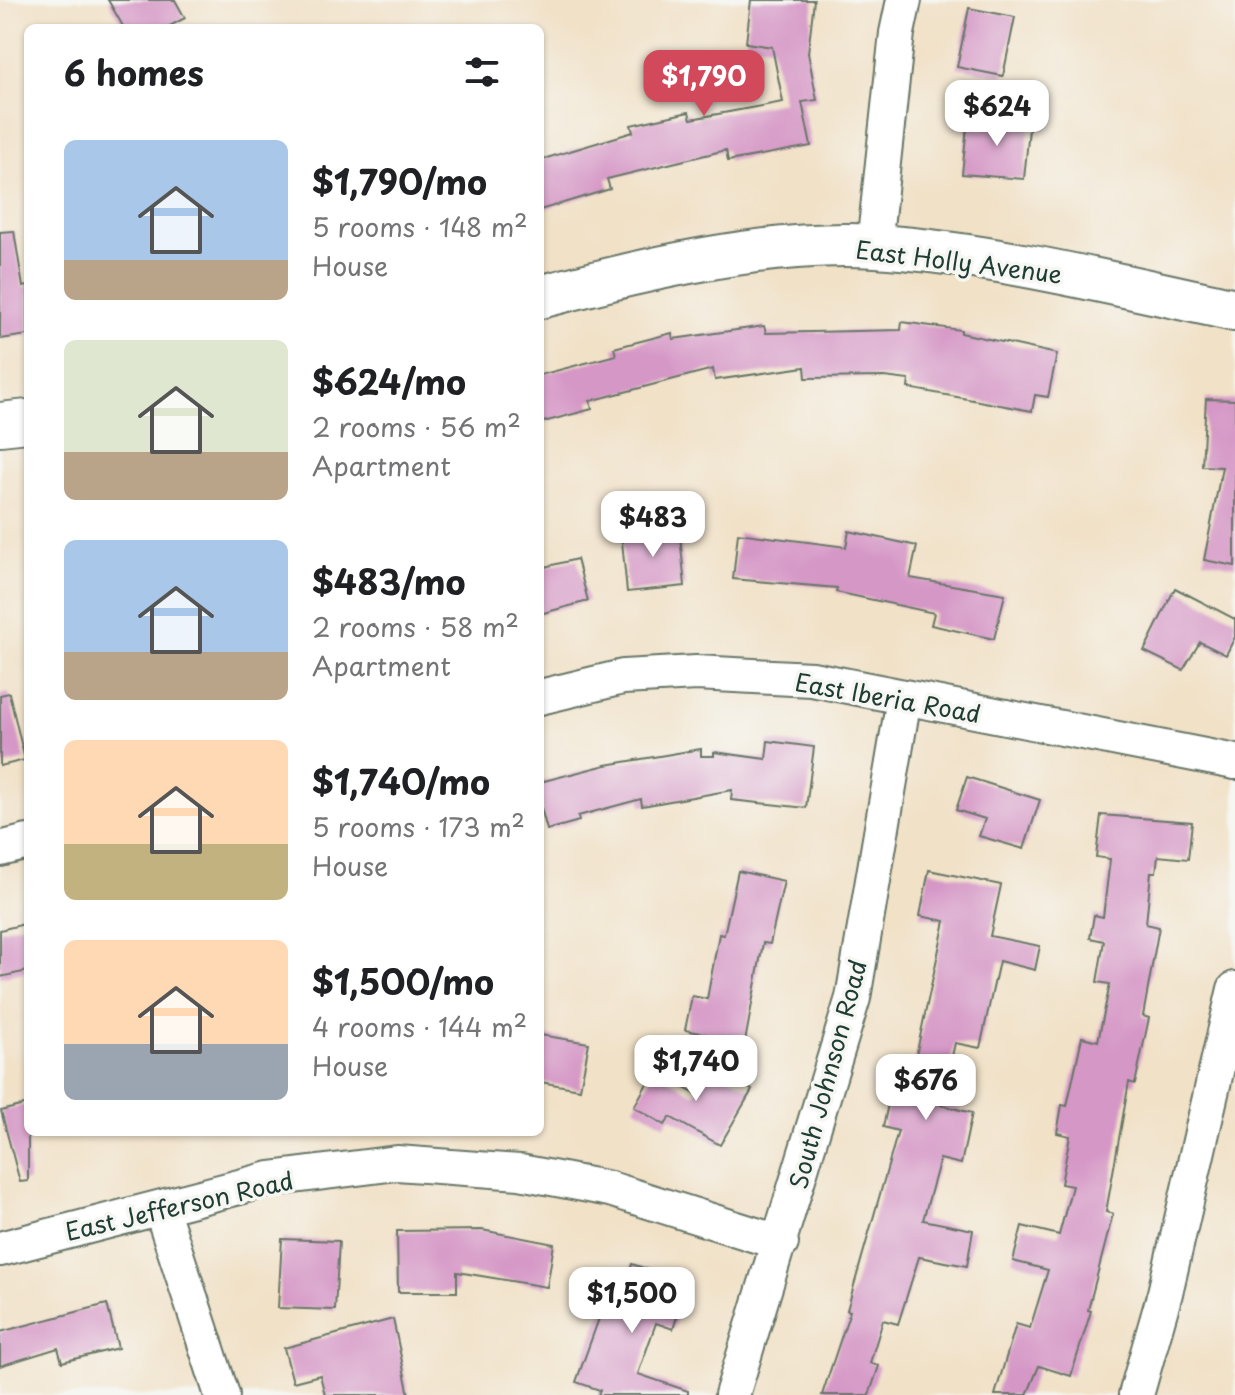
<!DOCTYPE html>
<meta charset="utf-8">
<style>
body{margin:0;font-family:"Playpen Sans",sans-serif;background:#f2f2f2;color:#202124;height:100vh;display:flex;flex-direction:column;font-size:30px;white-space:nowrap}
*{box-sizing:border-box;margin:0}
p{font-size:26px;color:#757577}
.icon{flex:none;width:44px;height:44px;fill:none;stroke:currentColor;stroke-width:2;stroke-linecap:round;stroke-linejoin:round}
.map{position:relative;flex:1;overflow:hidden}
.drawer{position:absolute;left:24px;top:24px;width:520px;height:1112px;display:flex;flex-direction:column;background:#fff;border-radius:12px;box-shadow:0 2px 6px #0004}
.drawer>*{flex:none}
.price{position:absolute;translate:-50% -68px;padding:0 18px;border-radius:16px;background:#fff;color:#222;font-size:26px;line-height:52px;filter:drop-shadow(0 2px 4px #0008)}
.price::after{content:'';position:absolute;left:50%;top:48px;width:24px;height:18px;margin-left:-12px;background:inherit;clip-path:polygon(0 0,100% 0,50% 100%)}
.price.selected{background:#d1495b;color:#fff}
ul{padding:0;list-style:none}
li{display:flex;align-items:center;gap:24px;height:200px;padding:0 40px}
li span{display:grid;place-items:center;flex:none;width:224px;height:160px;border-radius:12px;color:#555}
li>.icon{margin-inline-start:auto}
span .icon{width:96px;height:96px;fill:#fffc;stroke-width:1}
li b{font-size:34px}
h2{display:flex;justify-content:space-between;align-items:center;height:96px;padding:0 40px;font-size:34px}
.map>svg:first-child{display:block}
.building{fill:#d597c6}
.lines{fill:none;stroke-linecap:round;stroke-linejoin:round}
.minor-casing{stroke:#687667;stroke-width:38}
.tertiary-casing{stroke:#687667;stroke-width:46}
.minor{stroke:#fff;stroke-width:34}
.tertiary{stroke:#fff;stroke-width:42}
.labels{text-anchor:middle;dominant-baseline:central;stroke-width:7;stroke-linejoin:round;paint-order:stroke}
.street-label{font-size:24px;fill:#1f3d34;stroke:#f6f6f2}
</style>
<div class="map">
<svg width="1235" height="1395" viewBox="0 0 1235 1395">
<rect width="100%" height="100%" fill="#f6f6f2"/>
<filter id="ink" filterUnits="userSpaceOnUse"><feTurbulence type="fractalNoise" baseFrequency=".0125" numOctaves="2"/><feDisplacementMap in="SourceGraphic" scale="16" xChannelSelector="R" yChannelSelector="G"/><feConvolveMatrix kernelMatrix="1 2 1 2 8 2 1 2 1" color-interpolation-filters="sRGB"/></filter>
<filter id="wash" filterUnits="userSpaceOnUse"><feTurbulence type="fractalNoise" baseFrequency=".006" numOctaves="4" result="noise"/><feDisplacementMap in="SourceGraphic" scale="32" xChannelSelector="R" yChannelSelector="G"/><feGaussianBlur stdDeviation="1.8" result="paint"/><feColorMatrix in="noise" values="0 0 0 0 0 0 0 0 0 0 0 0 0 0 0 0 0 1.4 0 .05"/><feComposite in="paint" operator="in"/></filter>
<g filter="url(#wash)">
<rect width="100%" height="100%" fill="#f1e1c7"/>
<g id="blocks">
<path class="building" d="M 108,0 L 175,0 L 185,18 L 166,28 L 124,28 Z
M 751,0 L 814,0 L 808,53 L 817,100 L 802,102 L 811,146 L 728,161 L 726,150 L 607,179 L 610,189 L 540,210 L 540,160 L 633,132 L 631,125 L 689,112 L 691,119 L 783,102 L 772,47 L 746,43 Z
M 969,8 L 1015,17 L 1003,76 L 957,67 Z
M 985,115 L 1030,119 L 1024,179 L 962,174 L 967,126 L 984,128 Z
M 14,231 L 23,287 L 28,286 L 28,335 L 0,339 L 0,232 Z
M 902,322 L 961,330 L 961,333 L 1057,354 L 1048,397 L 1035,395 L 1032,411 L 908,388 L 909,380 L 884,377 L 806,378 L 805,367 L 715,380 L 713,369 L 590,401 L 592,409 L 540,423 L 540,375 L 616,355 L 614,348 L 672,333 L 673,339 L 764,326 L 766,333 L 901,330 Z
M 1206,399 L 1235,400 L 1235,566 L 1204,560 L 1222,467 L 1202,466 Z
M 679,526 L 685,586 L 627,592 L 621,531 Z
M 849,531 L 917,546 L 910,578 L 1005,594 L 994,639 L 931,625 L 934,613 L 836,592 L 837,588 L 733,579 L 738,533 L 846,547 Z
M 577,559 L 588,601 L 540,614 L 540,568 Z
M 1175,588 L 1235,619 L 1235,637 L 1226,655 L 1200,642 L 1183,670 L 1144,651 Z
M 9,693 L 25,760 L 0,766 L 0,695 Z
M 768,741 L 814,747 L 806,808 L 731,800 L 732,790 L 642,806 L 641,799 L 578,816 L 579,821 L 547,830 L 540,804 L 540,782 L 606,765 L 701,749 L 701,756 L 714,756 L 714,752 L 766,759 Z
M 967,777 L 1040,800 L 1024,849 L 979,836 L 985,819 L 956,810 Z
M 1101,815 L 1192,822 L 1188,859 L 1158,856 L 1156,872 L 1151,872 L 1146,924 L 1159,927 L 1143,1016 L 1149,1018 L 1135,1084 L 1129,1082 L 1106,1212 L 1113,1214 L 1088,1310 L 1091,1311 L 1071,1376 L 1039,1366 L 1027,1395 L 995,1395 L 1016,1324 L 1030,1328 L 1048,1270 L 1013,1261 L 1022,1226 L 1059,1235 L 1072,1186 L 1061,1184 L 1070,1136 L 1057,1133 L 1062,1105 L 1067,1106 L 1082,1037 L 1098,1041 L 1110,984 L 1097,982 L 1104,941 L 1090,938 L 1094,915 L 1103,917 L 1110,859 L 1096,857 Z
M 929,870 L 1001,885 L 990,936 L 1040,946 L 1035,970 L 999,961 L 980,1048 L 955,1043 L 941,1105 L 972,1113 L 961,1164 L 940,1159 L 923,1220 L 973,1230 L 967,1266 L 919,1257 L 898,1324 L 883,1320 L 870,1363 L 879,1366 L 869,1395 L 822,1395 L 850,1311 L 847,1310 L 898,1131 L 883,1127 L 890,1095 L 895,1096 L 903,1062 L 914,1065 L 945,921 L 920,916 Z
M 738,871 L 784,881 L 770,944 L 763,943 L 745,1042 L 685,1030 L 692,996 L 707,999 L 719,934 L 724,935 Z
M 28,923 L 28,971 L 0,977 L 0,930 Z
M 540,1035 L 589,1043 L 580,1089 L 540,1082 Z
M 711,1066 L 752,1090 L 720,1145 L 670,1117 L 665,1125 L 634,1107 L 654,1071 L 695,1094 Z
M 28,1104 L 28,1181 L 20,1182 L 1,1111 Z
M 482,1230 L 554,1244 L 547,1287 L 457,1272 L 457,1292 L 398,1292 L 397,1231 Z
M 282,1239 L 339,1241 L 335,1310 L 278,1308 Z
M 632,1264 L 688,1283 L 673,1329 L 656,1323 L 638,1374 L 688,1391 L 688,1395 L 598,1395 L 600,1390 L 576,1382 L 606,1299 L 618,1304 Z
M 107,1304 L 118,1348 L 62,1362 L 58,1348 L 0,1366 L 0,1332 Z
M 393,1319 L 409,1395 L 325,1395 L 320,1375 L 293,1382 L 284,1348 Z"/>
</g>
</g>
<g filter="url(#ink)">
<use href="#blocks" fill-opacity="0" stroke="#687667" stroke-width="2"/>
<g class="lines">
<g class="minor-casing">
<path id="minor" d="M 874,246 L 897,33 L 904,0
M 540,697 L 623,677 L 696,673 L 812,679 L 1235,762
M 0,849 L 28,842
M 161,1208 L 222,1395
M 0,1249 L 270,1179 L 397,1163 L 520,1172 L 610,1189 L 781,1243
M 732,1395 L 853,998 L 904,698
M 1136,1395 L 1165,1293 L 1235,989"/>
</g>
<g class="tertiary-casing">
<path id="tertiary" d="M 540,297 C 641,270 771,239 876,246 C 997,254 1117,285 1235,310
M 0,424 L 28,421"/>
</g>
<use href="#minor" class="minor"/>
<use href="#tertiary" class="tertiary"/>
</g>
</g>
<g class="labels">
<g class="street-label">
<text transform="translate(959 261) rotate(7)">East Holly Avenue</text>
<text transform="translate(888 697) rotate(10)">East Iberia Road</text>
<text transform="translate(827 1074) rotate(-75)">South Johnson Road</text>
<text transform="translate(179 1205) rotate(-13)">East Jefferson Road</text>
</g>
</g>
</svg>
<b class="price selected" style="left:704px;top:118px">$1,790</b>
<b class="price" style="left:997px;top:148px">$624</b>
<b class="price" style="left:653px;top:559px">$483</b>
<b class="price" style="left:696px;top:1103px">$1,740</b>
<b class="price" style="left:926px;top:1122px">$676</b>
<b class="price" style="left:632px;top:1335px">$1,500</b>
<section class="drawer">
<h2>6 homes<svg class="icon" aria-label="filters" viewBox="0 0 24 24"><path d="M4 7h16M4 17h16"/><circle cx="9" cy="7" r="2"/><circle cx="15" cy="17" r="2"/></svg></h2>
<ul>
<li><span style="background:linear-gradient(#a9c7e8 75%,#b9a48a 0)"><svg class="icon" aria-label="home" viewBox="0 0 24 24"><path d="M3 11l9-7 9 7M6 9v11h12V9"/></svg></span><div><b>$1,790/mo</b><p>5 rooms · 148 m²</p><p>House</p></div></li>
<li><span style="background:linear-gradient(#dfe7d0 70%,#b9a48a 0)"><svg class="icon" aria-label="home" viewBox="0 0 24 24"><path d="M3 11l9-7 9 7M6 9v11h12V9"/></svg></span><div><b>$624/mo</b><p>2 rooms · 56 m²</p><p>Apartment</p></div></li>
<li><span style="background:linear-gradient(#a9c7e8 70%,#b9a48a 0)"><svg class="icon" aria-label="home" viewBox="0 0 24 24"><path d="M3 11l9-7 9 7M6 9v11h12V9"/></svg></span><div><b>$483/mo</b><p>2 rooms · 58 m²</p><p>Apartment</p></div></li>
<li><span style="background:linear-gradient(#ffd9b3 65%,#c2b280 0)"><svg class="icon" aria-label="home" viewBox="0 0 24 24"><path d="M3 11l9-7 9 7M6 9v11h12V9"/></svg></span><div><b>$1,740/mo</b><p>5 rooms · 173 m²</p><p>House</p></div></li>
<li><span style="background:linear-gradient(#ffd9b3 65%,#9aa5b1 0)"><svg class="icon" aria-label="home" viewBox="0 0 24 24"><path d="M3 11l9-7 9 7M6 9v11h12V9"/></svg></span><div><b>$1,500/mo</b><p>4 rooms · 144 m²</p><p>House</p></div></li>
</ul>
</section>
</div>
